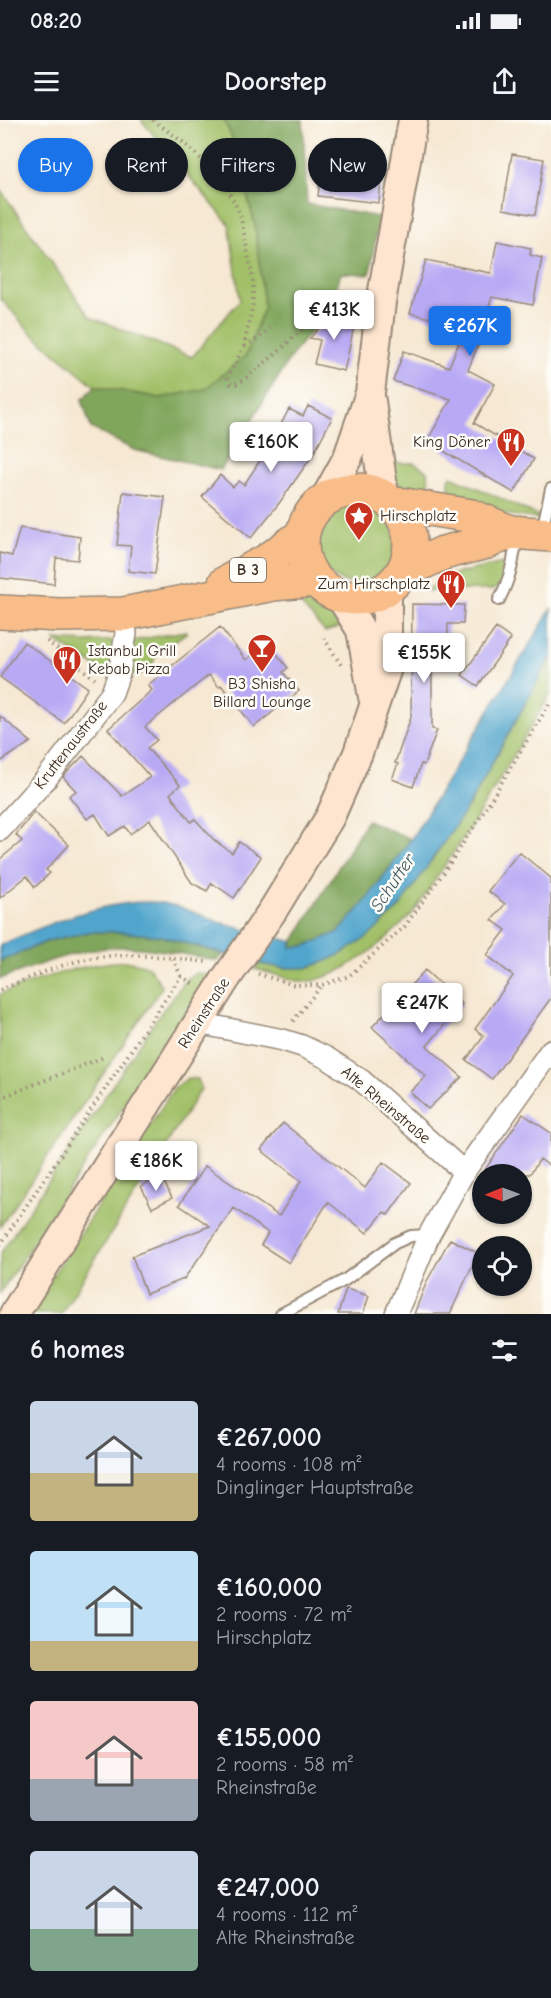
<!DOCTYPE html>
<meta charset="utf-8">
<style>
body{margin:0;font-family:"Comic Neue",sans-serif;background:#20242c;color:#f1f3f6;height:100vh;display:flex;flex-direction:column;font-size:22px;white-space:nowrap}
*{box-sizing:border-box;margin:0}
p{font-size:20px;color:#9ea1a6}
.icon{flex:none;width:33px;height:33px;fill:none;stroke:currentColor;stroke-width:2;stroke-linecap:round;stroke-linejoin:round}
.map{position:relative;height:1194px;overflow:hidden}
.sheet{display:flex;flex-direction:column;background:#171b24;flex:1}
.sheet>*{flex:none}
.top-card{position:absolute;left:18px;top:18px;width:516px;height:54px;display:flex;gap:12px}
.needle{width:39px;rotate:269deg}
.fabs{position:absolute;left:472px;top:1044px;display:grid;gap:12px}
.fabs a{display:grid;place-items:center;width:60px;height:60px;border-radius:50%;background:#171b24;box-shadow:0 2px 4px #0004;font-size:30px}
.price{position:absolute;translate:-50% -51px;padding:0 14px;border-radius:6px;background:#fff;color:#222;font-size:20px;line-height:39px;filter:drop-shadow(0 2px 3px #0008)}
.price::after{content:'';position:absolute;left:50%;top:36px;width:18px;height:14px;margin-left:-9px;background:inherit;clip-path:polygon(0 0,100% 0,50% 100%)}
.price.current{background:#1a73e8;color:#fff}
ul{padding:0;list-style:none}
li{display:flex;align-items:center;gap:18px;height:150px;padding:0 30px}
li span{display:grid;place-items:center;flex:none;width:168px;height:120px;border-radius:6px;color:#555}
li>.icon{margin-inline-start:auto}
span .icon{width:72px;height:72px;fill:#fffc;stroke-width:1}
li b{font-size:26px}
h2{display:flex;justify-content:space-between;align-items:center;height:72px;padding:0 30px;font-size:26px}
.chip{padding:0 21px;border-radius:27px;background:#171b24;box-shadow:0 2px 4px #0004;font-size:21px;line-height:54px}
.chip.current{background:#1a73e8;color:#fff}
.status{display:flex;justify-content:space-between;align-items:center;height:42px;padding:0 30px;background:#171b24;direction:ltr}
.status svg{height:16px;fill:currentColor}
header{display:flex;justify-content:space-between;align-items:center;height:78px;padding:0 30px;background:#171b24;font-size:27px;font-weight:700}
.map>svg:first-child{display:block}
.green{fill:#a1c068;stroke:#6e7543;stroke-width:1.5}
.forest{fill:#80a65c;stroke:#5e683d;stroke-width:1.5}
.water{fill:#51a5cc;stroke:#466875;stroke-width:1.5}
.building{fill:#b8a9f4}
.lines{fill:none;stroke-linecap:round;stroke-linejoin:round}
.lane-casing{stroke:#988978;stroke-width:14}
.street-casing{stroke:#988978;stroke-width:24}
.secondary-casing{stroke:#988978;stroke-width:32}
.primary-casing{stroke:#988978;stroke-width:36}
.path{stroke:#988978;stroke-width:4;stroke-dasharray:1.5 4.5;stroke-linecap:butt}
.lane{stroke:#fff;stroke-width:10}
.street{stroke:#fff;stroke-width:21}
.secondary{stroke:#fde5d0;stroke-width:28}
.primary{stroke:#f9bd89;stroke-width:33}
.secondary-bridge-casing{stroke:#988978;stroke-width:32;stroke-linecap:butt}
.secondary-bridge{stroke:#fde5d0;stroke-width:28}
.labels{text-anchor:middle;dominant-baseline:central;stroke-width:5;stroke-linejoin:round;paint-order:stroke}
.shield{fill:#fdfcf7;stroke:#75695f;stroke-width:1.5}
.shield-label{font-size:15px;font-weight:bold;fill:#3b2a1e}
.poi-label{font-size:16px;fill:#3b2a1e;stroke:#fdfcf7;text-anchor:end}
.street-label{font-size:16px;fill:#3b2a1e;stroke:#fdfcf7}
.water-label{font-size:18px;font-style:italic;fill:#445b64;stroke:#fdfcf7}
</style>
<div class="status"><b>08:20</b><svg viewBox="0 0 49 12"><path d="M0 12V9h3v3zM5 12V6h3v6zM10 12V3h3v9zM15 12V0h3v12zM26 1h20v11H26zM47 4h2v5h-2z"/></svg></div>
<header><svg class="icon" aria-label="menu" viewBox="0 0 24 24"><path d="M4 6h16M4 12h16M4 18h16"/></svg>Doorstep<svg class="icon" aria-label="share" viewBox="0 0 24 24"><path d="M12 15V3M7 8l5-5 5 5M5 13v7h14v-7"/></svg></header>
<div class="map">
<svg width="551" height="1194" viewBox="0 0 551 1194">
<rect width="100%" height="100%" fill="#fdfcf7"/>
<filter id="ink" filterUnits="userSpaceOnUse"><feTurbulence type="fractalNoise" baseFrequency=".0167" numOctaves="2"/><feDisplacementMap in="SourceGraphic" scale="12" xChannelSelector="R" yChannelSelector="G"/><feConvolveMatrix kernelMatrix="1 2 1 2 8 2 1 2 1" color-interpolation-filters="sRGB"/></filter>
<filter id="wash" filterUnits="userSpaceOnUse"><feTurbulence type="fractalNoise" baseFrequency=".008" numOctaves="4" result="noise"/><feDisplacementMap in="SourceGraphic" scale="24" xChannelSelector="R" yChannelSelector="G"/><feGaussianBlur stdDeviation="1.35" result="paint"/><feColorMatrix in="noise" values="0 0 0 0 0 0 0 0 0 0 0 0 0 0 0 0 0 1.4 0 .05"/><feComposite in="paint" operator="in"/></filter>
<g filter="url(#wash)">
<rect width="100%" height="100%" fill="#f6e8d2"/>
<path class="green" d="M 141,0 L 224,0 L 233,20 L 255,105 L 264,187 L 246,235 L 206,269 L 160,278 L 95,266 L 31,213 L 0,178 L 0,69 L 90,197 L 192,237 L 240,180 L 229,104 Z
M 388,343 L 414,343 L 427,351 L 433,382 C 409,372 396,370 388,343 Z
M 451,356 L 539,396 L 539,399 L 448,386 L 449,360 Z
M315 423a40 40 0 1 1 80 0a40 40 0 1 1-80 0Z
M 503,443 C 503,454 505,466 492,470 L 426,471 L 450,455 Z
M 290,473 C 319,473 333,480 348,505 L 325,512 Z
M 186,511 L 186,513 L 156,534 L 152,546 L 144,553 L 126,555 L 132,521 Z
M 54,520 L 85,522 L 119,520 L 109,555 Z
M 551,537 L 551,573 L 475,700 L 413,793 L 388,817 L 363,837 L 336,853 L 313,861 L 298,861 L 255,849 L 259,844 L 286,848 L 469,685 Z
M 125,841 C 152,846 148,844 162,867 L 0,1107 L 0,874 C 41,858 81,844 125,841 Z
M 196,853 L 210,855 L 0,1173 L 0,1134 L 160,894 L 187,858 Z
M 188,958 L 198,959 L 201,969 L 61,1194 L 28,1194 L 174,968 Z"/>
<path class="forest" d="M 224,0 L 303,0 L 307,84 L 379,97 L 370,154 L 341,153 L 330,189 L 294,232 L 221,350 L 134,330 L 91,308 L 82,280 L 95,266 L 160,278 L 205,269 L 246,235 L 264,187 L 255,105 L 233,20 Z
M 367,700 L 411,719 L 363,784 L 339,812 L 305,826 L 290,827 Z
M 88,812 L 120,812 L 161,816 L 224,834 L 217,841 C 188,835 150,827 121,827 C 79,828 38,845 0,859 L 0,841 L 48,821 Z"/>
<path class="water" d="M 551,489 L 551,537 L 469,685 L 399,788 L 369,816 L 345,832 L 327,841 L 306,848 L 286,848 L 259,844 L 161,816 L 120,812 L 88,812 L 48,821 L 0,841 L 0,825 C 46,805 95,783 146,782 C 174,781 200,796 226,804 C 248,811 271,816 293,822 L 291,827 L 305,826 L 339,812 L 363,784 L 411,719 L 432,685 Z"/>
<g id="blocks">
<path class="building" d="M 330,20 L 349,21 L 347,48 L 382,51 L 379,83 L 318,76 L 323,33 L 329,34 Z
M 512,34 L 544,39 L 535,95 L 503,89 Z
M 497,121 L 531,128 L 530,135 L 542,138 L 533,185 L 492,177 L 480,214 L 482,215 L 468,250 L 495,264 L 474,303 L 534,339 L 514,373 L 427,321 L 451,279 L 393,261 L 404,231 L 449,247 L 465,207 L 410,193 L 426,140 L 491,153 Z
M 333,193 L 356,198 L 344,251 L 314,244 L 320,220 L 310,218 Z
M 308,286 L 332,298 L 312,336 L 280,382 L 251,418 L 202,377 L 220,355 L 233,367 L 239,361 L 244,365 L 278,313 L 277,312 L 289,289 L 303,296 Z
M 123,372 L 165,377 L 155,454 L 128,451 L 131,426 L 117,425 Z
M 20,408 L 80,417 L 78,440 L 56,438 L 54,464 L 0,458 L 0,433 L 12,436 Z
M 412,484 L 464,485 L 463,504 L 448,504 L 447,544 L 432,533 L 432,609 L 437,610 L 424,645 L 421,644 L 413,667 L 392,659 L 398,644 L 395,643 L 411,597 Z
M 220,507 L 246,540 L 268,523 L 288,548 L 283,552 L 299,571 L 254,607 L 221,565 L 219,567 L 209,555 L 145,607 L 157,620 L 147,628 L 180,665 L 170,674 L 191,702 L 195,699 L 214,720 L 232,733 L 239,722 L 261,737 L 234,778 L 212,763 L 207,771 L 192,763 L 150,700 L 130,714 L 125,706 L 109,716 L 95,694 L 87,699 L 69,676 L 76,671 L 63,657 L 83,636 L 122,676 L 150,657 L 108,609 L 152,570 L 148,565 Z
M 496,508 L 511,519 L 478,566 L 462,555 Z
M 24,522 L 88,568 L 64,603 L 0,557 Z
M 0,596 L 31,622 L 0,642 Z
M 34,692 L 69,725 L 46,750 L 50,753 L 35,767 L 27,756 L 0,778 L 0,739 L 22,721 L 16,715 Z
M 519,732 L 551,758 L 551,878 L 492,959 L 466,940 L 484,916 L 475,909 L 513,856 L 487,835 L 506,810 L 492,800 L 505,784 L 488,771 Z
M 425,850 L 462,884 L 427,926 L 462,957 L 428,989 L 410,972 L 426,956 L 372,907 Z
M 523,994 L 551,1013 L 551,1047 L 540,1039 L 530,1054 L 482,1054 Z
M 283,1003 L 365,1068 L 383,1042 L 411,1063 L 388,1095 L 384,1092 L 367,1113 L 328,1082 L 289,1143 L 261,1125 L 268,1113 L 234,1088 L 184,1159 L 146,1174 L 132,1136 L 210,1106 L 179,1085 L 205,1046 L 279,1096 L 301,1061 L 261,1030 Z
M 161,1056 L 172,1078 L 152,1088 L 141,1066 Z
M 450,1119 L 478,1133 L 450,1194 L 414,1194 L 427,1161 Z
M 346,1169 L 369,1176 L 363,1194 L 338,1194 Z"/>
</g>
</g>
<g filter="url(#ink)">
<use href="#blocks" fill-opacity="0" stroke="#988978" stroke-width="1.5"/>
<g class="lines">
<g class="lane-casing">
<path id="lane" d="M 542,411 L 551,369
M 499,480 C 510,459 515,439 516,415
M 281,1194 L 345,1160 L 395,1123 L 411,1116 L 429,1115"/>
</g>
<g class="street-casing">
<path id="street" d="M 0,710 L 46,659 L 112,573 L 119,553 L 126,514 L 124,494
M 198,903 L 283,920 L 302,926 L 327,938 L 361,960 L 464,1052
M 396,1194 L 429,1115 L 464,1052 L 551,930"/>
</g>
<g class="secondary-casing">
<path id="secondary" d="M 371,281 L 384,376
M 325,379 L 348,337 L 370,273 L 381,182 L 413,0
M 340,476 L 361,510 L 373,577
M 273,790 L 330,697 L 358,633 L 387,548 L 387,468
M 14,1194 L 227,857"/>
</g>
<g class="primary-casing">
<path id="primary" d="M302 424a54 54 0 1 1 108 0a54 54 0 1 1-108 0Z
M 393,383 L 472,396 L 510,412 L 551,415
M 403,452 L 443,433 L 487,422 L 510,412
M 225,463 L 268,440 L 302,415
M 0,492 L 60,495 L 124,494 L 273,464 L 315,460"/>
</g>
<path class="path" d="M 153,0 L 184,23 L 223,60 L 240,94 L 253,159 L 253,184 L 244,226 L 228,258 L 231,264 L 235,264 L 242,261 L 276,234 L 326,186 L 358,180
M 245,226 L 259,218 L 270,208
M 324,518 L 341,545
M 47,521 L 95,559
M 258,854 L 294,865 L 322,865 L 349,856 L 405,806 L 444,752 L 483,693 L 551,581
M 181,856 L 195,865
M 0,870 C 28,859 57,845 87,839 C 126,831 169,838 207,842
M 293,901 L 322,865
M 0,978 L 104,937
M 0,1125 L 181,856 L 173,839"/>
<use href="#lane" class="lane"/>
<use href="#street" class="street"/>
<use href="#secondary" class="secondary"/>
<use href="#primary" class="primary"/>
<g class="secondary-bridge-casing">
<path id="secondary-bridge" d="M 227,857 L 273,790"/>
</g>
<use href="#secondary-bridge" class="secondary-bridge"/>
</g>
</g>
<defs>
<g id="restaurant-pin" transform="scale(1.5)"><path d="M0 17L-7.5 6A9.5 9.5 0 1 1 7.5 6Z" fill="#c8321e" stroke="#fdfcf7"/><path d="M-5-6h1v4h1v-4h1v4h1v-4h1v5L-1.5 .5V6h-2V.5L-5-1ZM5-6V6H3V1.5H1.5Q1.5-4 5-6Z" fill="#fff"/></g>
<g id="sight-pin" transform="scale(1.5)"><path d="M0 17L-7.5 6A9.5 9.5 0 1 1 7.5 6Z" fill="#c8321e" stroke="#fdfcf7"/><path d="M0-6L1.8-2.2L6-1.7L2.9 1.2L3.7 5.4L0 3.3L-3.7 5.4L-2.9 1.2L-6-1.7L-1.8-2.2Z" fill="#fff"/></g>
<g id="bar-pin" transform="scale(1.5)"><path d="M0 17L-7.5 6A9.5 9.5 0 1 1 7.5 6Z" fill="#c8321e" stroke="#fdfcf7"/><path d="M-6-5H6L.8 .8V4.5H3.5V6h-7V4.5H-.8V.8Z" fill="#fff"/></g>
</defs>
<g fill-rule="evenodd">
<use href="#restaurant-pin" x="511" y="322"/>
<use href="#sight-pin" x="359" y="396"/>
<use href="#restaurant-pin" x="451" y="464"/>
<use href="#bar-pin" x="262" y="528"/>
<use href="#restaurant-pin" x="67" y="540"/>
</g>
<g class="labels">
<rect class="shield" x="230" y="438" width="36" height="24" rx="4.5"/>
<g class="shield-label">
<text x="248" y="450">B 3</text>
</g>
<g class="poi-label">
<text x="490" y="322">King Döner</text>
<text x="380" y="396" text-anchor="start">Hirschplatz</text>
<text x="430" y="464">Zum Hirschplatz</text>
<text x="88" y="531" text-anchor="start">Istanbul Grill<tspan x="88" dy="18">Kebab Pizza</tspan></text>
<text x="262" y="564" text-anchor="middle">B3 Shisha<tspan x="262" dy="18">Billard Lounge</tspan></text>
</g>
<g class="street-label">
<text transform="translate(71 625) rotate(-52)">Kruttenaustraße</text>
<text transform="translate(204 893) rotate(-57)">Rheinstraße</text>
<text transform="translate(386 985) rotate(40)">Alte Rheinstraße</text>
</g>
<g class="water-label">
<text transform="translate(393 763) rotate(-56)">Schutter</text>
</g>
</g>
</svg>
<div class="fabs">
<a><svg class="needle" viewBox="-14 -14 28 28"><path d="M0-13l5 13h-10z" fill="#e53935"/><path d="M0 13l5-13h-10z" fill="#9ea1a6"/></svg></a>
<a><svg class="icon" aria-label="locate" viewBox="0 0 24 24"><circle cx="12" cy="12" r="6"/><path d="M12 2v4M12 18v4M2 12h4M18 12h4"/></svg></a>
</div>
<b class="price" style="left:334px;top:221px">€413K</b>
<b class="price current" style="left:470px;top:237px">€267K</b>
<b class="price" style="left:271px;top:353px">€160K</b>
<b class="price" style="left:424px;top:564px">€155K</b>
<b class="price" style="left:422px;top:914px">€247K</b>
<b class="price" style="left:156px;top:1072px">€186K</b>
<div class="top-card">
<a class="chip current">Buy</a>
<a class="chip">Rent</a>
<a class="chip">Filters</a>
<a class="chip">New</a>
</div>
</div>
<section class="sheet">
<h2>6 homes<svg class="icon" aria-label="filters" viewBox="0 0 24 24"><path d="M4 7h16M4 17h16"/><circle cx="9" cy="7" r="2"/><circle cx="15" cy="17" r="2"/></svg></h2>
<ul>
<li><span style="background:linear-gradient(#c9d6e8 60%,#c2b280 0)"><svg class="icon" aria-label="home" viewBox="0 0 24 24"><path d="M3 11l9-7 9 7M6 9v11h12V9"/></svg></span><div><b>€267,000</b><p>4 rooms · 108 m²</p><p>Dinglinger Hauptstraße</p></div></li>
<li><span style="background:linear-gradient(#bfe0f5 75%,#c2b280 0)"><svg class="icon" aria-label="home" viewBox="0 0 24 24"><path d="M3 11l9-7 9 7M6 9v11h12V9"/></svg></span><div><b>€160,000</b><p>2 rooms · 72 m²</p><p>Hirschplatz</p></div></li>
<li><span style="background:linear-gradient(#f6c9c9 65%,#9aa5b1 0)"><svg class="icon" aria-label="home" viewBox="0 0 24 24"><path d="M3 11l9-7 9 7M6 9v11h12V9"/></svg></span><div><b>€155,000</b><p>2 rooms · 58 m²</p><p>Rheinstraße</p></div></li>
<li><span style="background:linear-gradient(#c9d6e8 65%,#7fa58c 0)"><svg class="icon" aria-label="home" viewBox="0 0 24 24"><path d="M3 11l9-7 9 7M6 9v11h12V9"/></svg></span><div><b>€247,000</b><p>4 rooms · 112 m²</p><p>Alte Rheinstraße</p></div></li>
</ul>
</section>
